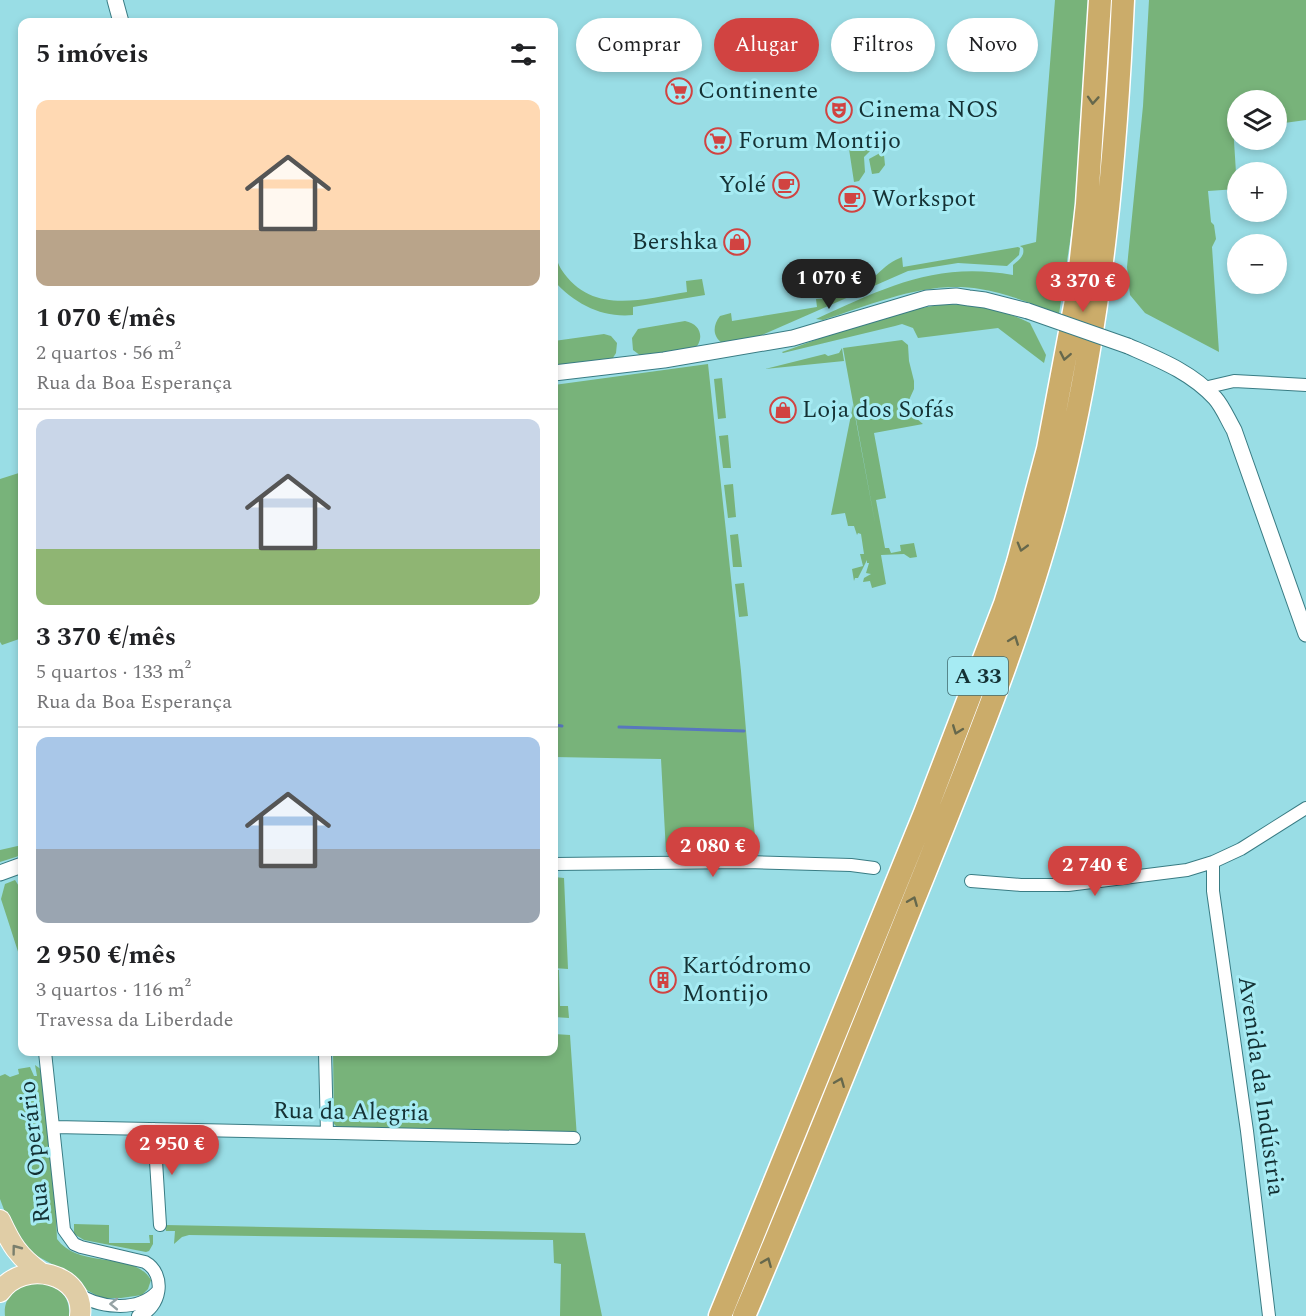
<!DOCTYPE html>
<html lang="pt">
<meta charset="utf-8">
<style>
body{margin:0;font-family:Spectral,serif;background:#f2f2f2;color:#202124;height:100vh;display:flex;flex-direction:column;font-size:22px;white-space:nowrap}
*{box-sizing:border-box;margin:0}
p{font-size:20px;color:#757577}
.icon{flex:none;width:33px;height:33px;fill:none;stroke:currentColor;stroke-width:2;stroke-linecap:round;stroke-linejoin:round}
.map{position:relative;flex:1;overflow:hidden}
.drawer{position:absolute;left:18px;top:18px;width:540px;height:1038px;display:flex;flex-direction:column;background:#fff;border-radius:12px;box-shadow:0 3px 9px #0003}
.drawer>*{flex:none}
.guide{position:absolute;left:576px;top:18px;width:570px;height:54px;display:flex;gap:12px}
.controls{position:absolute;left:1227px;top:90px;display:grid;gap:12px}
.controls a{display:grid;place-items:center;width:60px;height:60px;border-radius:50%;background:#fff;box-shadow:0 3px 9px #0003;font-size:30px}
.price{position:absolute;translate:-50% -51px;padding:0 14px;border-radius:21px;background:#d14341;color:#fff;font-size:20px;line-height:39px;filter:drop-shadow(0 2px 3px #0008)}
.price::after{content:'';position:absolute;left:50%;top:36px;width:18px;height:14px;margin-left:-9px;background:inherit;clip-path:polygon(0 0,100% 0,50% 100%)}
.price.on{background:#222;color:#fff}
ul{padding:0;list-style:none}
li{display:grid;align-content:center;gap:12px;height:318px;padding:0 18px}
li+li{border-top:2px solid #e0e0e0}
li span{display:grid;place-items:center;height:186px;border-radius:12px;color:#555}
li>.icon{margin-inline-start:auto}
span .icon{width:108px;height:108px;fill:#fffc;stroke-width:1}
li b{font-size:26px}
h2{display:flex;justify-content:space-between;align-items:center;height:72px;padding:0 18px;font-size:26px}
.chip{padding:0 21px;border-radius:27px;background:#fff;box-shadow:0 3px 9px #0003;font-size:21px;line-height:54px}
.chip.on{background:#d14341;color:#fff}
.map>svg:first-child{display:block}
.green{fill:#78b37a}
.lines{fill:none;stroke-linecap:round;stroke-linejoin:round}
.stream{stroke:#5877be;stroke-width:3}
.minor-casing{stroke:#397c84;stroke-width:14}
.tertiary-casing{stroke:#397c84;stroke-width:17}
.primary-casing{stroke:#fff;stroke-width:22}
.motorway-casing{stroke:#fff;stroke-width:25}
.minor{stroke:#fff;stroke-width:12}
.tertiary{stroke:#fff;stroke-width:15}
.primary{stroke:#e0cda6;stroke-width:20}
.motorway{stroke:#cbac6a;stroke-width:22}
.tertiary-bridge-casing{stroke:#397c84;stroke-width:17;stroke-linecap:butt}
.tertiary-bridge{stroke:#fff;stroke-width:15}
.oneway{stroke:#66684c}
.oneway2{stroke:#7a7f6d}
.oneway3{stroke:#95a2a4}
.labels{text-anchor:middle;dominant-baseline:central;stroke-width:6;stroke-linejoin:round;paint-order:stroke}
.shield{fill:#a6ebf3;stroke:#40696d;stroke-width:1.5}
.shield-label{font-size:22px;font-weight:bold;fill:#143134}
.poi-label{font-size:24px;fill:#143134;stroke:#a6ebf3;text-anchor:start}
.street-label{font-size:24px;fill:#143134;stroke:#a6ebf3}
</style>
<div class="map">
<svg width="1306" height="1316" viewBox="0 0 1306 1316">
<rect width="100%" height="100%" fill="#99dde5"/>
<path class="green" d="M 1055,0 L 1088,0 L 1083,109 L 1076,202 L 1059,314 C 1034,305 1007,293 980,289 C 926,280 874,304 823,320 L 816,319 C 884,288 936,261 1013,275 L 1013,265 C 1019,260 1025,256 1023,248 L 1020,246 L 1036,242 Z
M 1149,0 L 1306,0 L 1306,120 L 1277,124 L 1276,100 L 1238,100 L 1237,108 L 1232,109 L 1237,189 L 1208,191 L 1211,222 L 1214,225 L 1216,239 L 1212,247 L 1219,352 L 1145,313 L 1130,295 L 1127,267 L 1143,106 Z
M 869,145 L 870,151 L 864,157 L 865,172 L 859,181 L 854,182 L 849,149 Z
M 880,153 L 884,155 L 885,165 L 879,173 L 872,174 L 869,159 Z
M 1018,247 L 1020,248 L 1019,255 L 1007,266 L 958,263 L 908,271 L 760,336 L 722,343 C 712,336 713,325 720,316 L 731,313 L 732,321 L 817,307 L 816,299 C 836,299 858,290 873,278 C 882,270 889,262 900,258 L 902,257 L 903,267 Z
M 554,252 C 556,257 558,264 561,269 C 592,316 641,299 687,292 L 686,281 L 702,279 L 705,295 L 633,307 L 633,315 C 602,318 575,304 554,281 Z
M 948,304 C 977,305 1004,310 1030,323 L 1046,355 L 1044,363 L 998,328 L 918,338 L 913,328 L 902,324 L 895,326 L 783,353 L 782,352 C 836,333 891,310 948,304 Z
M 685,321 C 702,324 705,340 693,351 L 641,356 L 633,350 L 632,338 L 638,329 Z
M 604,334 L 611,336 L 617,343 L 616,353 L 611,361 L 554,368 L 554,341 Z
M 902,340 L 908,345 L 909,361 L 914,381 L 914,389 L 909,400 L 911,414 L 923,424 L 874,433 L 886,498 L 876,500 L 885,548 L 889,548 L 891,553 L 901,551 L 900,545 L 914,543 L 917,557 L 910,558 L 904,554 L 881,555 L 886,584 L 872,588 L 870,581 L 863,582 L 864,578 L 871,574 L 866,573 L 869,563 L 867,563 L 867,560 L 858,578 L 855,578 L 854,581 L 852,569 L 863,566 L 860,554 L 864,554 L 861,534 L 858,533 L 857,535 L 854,526 L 848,526 L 845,513 L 831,515 L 853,405 L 876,528 L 843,348 Z
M 842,348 L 844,361 L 765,369 L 825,354 L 828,356 L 839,353 Z
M 708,364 L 741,671 L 756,849 L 666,852 L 661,759 L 554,757 L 554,385 Z
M 722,378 L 726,418 L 718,419 L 714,379 Z
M 728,435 L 731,468 L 723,468 L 719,436 Z
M 22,472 L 22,638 L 2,645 L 0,642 L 0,479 Z
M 733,484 L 736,517 L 728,518 L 724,485 Z
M 738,534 L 742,567 L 733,567 L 730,535 Z
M 744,583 L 748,616 L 739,617 L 735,584 Z
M 22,845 L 22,855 L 0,862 L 0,850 Z
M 554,877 L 564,878 L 568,969 L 554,968 Z
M 15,880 L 22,891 L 22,964 L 1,899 L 5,884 Z
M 554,970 L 559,970 L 560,1006 L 568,1006 L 569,1018 L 554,1017 Z
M 554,1034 L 570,1035 L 577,1138 L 341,1131 L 334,1124 L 333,1052 L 554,1052 Z
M 35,1065 L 42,1070 L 55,1192 L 57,1239 C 79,1270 134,1250 151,1280 L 148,1289 L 142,1295 L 121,1298 L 101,1298 L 85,1289 L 63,1270 L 24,1249 L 9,1223 L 0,1199 L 0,1076 L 5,1074 L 10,1077 L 19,1074 L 18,1069 L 30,1067 L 34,1076 L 37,1076 Z
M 74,1224 L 109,1225 L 109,1243 L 150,1243 L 149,1235 L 153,1235 L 153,1244 L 149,1251 L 146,1252 L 84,1240 L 74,1234 Z
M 165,1225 L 585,1233 L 602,1316 L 560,1316 L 561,1264 L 554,1263 L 553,1240 L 189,1235 L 182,1237 L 174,1244 L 175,1231 L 166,1231 Z
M 31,1281 C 52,1285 71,1290 69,1316 L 5,1316 C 3,1298 15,1287 31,1281 Z"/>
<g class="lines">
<path class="stream" d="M 554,725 L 562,726
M 619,727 L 744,731"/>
<g class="minor-casing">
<path id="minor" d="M 1204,388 L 1234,381 L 1306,385
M 1213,862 L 1213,891 L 1247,1131 L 1269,1316
M 554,864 L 747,862 L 851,865 L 874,868
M 971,881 L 1021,885 L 1068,885 L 1187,870 L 1213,862 L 1241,849 L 1306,808
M 45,1052 L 64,1230 L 74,1244 L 81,1247 L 145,1262 C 167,1274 161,1309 138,1316
M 325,1052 L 327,1133
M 55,1127 L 574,1138
M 154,1129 L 160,1225
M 75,1292 C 97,1308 137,1313 157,1292"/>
</g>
<g class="tertiary-casing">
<path id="tertiary" d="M 115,0 L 121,22
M 1128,346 C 1160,360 1191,372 1215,398 C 1223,407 1228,420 1234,430 L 1306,634
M 554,373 L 664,360 L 793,338 L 927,298 L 956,296 L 969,298 L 985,300 L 1028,311
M 0,873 L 22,865"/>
</g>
<g class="primary-casing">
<path id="primary" d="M 0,1220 C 11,1244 18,1256 40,1272
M 0,1292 C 23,1258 86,1273 80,1316"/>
</g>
<g class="motorway-casing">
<path id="motorway" d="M 720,1316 L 925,813 L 1005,604 L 1018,562 L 1048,449 L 1077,295 L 1087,204 L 1100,0
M 744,1316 C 803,1178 858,1038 914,899 C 972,755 1032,611 1067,460 C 1102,309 1116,155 1123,0"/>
</g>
<use href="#minor" class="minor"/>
<use href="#tertiary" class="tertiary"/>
<use href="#primary" class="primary"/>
<use href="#motorway" class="motorway"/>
<g class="tertiary-bridge-casing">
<path id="tertiary-bridge" d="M 1028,311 L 1128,346"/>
</g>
<use href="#tertiary-bridge" class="tertiary-bridge"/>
</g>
<defs><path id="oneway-chevron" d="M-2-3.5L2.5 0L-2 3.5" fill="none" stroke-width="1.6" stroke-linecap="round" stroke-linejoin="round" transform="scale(1.5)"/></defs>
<g class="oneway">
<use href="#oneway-chevron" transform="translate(1093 100) rotate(94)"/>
<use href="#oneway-chevron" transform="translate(1065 356) rotate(101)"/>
<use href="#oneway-chevron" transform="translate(1022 547) rotate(106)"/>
<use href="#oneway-chevron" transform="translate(1014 640) rotate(-69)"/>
<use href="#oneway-chevron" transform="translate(957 730) rotate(111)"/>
<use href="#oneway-chevron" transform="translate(913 901) rotate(-68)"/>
<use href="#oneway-chevron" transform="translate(840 1082) rotate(-68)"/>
<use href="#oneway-chevron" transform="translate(767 1262) rotate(-67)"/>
</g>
<use class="oneway2" href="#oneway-chevron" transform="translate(16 1249) rotate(-127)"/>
<use class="oneway3" href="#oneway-chevron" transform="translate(114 1304) rotate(-179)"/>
<defs>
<g id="supermarket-ring" transform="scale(1.35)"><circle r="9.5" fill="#a6ebf3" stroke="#d14341" stroke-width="1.5"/><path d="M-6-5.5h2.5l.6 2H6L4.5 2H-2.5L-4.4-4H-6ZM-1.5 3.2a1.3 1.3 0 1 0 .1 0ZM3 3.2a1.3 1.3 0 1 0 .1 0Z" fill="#d14341"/></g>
<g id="theatre-ring" transform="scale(1.35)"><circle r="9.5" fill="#a6ebf3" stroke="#d14341" stroke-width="1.5"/><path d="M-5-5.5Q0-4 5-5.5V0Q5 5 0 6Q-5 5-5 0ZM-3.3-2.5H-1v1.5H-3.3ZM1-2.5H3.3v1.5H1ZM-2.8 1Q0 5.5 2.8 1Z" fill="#d14341"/></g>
<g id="cafe-ring" transform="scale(1.35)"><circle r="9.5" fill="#a6ebf3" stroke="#d14341" stroke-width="1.5"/><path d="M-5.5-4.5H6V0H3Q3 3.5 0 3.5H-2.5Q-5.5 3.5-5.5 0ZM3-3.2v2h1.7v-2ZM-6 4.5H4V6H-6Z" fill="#d14341"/></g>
<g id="shop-ring" transform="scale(1.35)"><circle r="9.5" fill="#a6ebf3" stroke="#d14341" stroke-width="1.5"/><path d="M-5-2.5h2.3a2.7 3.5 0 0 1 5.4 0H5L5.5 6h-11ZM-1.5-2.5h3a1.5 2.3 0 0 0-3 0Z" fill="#d14341"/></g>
<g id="building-ring" transform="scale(1.35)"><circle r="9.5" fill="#a6ebf3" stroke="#d14341" stroke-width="1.5"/><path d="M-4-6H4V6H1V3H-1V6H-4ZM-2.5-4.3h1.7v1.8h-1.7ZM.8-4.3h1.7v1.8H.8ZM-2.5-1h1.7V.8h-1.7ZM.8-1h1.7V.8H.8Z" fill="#d14341"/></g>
</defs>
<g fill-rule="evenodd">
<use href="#supermarket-ring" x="679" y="91"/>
<use href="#theatre-ring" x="839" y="110"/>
<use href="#supermarket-ring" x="718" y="141"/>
<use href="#cafe-ring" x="786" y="185"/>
<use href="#cafe-ring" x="852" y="199"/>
<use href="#shop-ring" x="737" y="242"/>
<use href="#shop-ring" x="783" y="410"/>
<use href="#building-ring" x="663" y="980"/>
</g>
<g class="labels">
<rect class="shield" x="948" y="657" width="60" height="38" rx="4.5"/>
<g class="shield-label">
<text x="978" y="676">A 33</text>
</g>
<g class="poi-label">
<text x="698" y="91">Continente</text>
<text x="858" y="110">Cinema NOS</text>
<text x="738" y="141">Forum Montijo</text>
<text x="766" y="185" text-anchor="end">Yolé</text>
<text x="872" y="199">Workspot</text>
<text x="718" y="242" text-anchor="end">Bershka</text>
<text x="802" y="410">Loja dos Sofás</text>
<text x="682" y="966">Kartódromo<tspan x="682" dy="28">Montijo</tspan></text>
</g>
<g class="street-label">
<text transform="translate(1261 1086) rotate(82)">Avenida da Indústria</text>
<text transform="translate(351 1112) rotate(1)">Rua da Alegria</text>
<text transform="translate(35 1152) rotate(-96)">Rua Operário</text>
</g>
</g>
</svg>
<div class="controls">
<a><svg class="icon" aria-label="layers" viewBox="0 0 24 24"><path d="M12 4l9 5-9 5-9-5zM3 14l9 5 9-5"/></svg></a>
<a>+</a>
<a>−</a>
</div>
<b class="price on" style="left:829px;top:310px">1 070 €</b>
<b class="price" style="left:1083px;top:313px">3 370 €</b>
<b class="price" style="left:713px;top:878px">2 080 €</b>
<b class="price" style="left:1095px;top:897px">2 740 €</b>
<b class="price" style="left:172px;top:1176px">2 950 €</b>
<div class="guide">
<a class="chip">Comprar</a>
<a class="chip on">Alugar</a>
<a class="chip">Filtros</a>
<a class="chip">Novo</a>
</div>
<section class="drawer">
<h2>5 imóveis<svg class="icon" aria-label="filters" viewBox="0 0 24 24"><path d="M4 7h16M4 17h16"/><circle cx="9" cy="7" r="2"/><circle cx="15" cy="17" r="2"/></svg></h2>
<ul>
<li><span style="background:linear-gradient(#ffd9b3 70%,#b9a48a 0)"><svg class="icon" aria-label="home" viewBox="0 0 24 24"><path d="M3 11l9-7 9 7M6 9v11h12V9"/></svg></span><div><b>1 070 €/mês</b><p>2 quartos · 56 m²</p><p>Rua da Boa Esperança</p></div></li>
<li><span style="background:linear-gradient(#c9d6e8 70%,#8fb573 0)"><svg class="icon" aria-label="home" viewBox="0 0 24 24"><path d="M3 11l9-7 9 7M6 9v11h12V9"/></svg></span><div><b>3 370 €/mês</b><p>5 quartos · 133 m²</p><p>Rua da Boa Esperança</p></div></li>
<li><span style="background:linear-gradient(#a9c7e8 60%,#9aa5b1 0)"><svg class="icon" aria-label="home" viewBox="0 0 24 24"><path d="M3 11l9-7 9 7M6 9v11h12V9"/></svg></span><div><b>2 950 €/mês</b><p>3 quartos · 116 m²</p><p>Travessa da Liberdade</p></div></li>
</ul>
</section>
</div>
